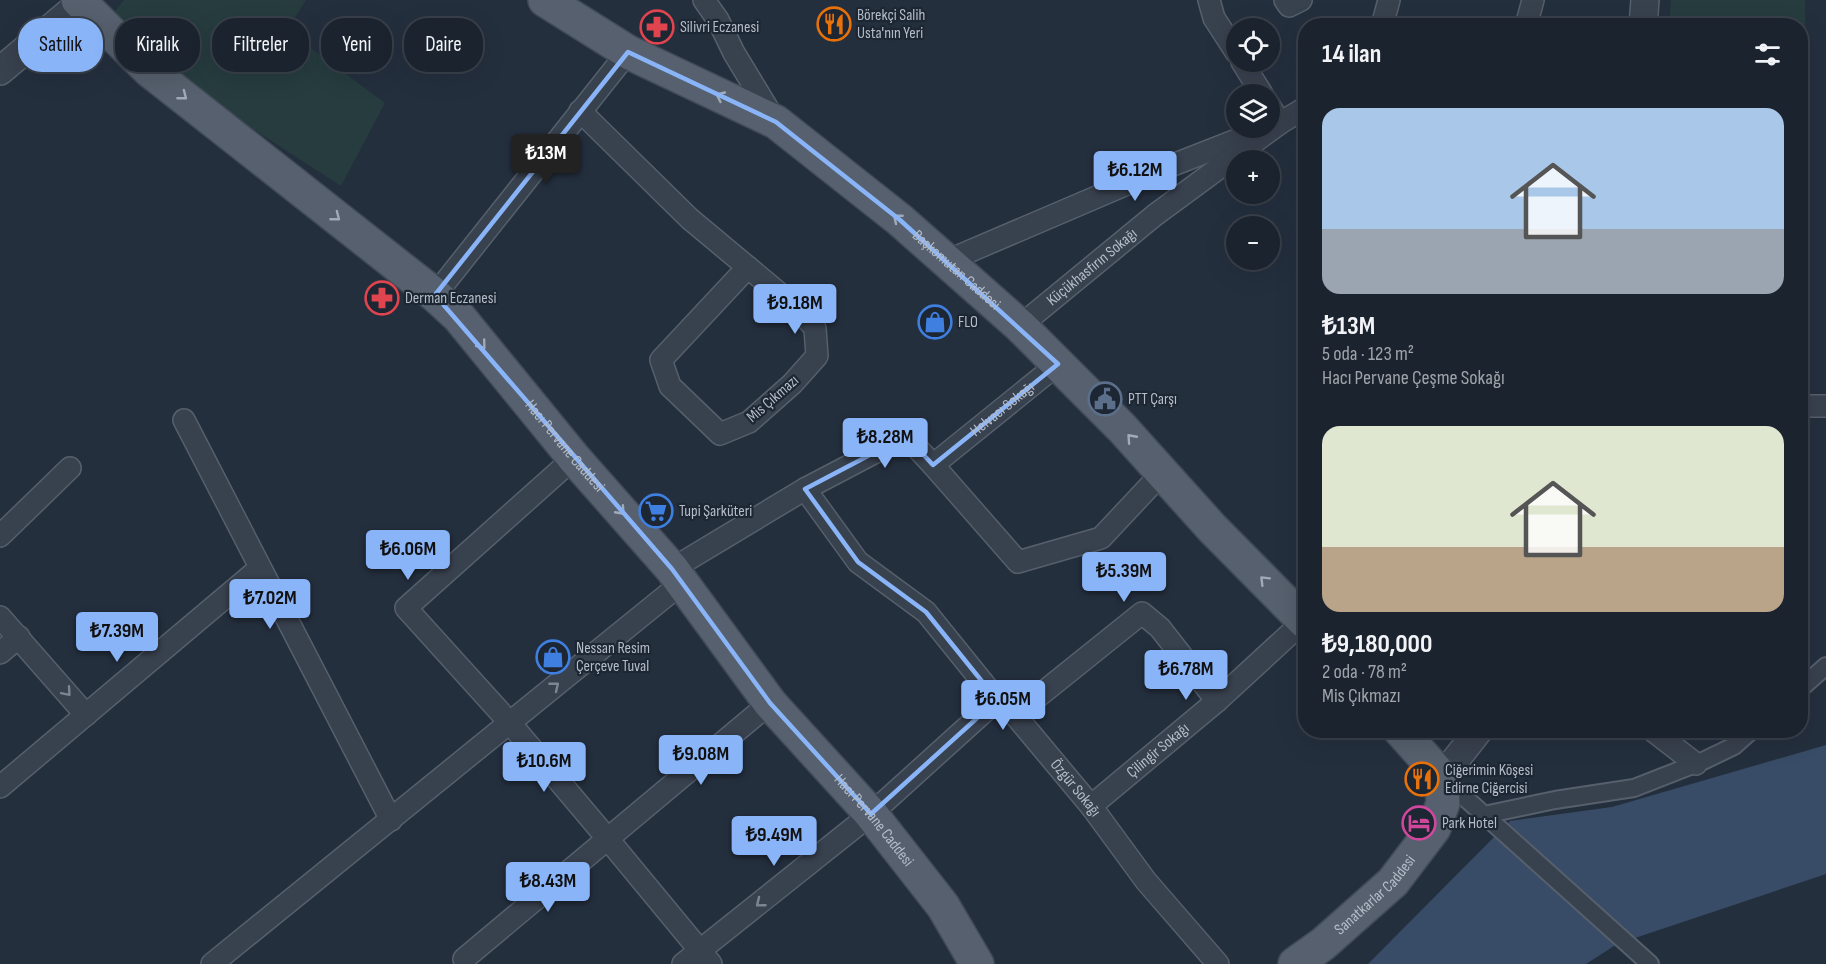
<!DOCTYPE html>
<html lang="tr">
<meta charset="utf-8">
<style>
body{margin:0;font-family:"Sofia Sans Condensed",sans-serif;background:#282f3a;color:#f1f3f6;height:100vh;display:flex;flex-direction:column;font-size:22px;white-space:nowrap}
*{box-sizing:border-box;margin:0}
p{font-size:20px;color:#a0a4aa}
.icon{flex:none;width:33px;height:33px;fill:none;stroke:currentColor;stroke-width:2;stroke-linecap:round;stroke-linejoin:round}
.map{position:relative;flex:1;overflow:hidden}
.drawer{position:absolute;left:1298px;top:18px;width:510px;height:720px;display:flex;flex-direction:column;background:#1b232e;border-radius:24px;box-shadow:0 6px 24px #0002,0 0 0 2px #39404a}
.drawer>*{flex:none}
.hud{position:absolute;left:18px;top:18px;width:570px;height:54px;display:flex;gap:12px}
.buttons{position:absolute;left:1226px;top:18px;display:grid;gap:12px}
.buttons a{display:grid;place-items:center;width:54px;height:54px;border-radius:50%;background:#1b232e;box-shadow:0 6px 24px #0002,0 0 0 2px #39404a;font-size:30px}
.price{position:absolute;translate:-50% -51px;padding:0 14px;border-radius:6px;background:#8ab4f8;color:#111;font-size:20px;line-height:39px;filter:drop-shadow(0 2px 3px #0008)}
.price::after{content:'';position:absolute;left:50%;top:36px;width:18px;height:14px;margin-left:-9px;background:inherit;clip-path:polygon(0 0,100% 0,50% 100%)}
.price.selected{background:#222;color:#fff}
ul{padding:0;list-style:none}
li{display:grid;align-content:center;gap:12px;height:318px;padding:0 24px}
li span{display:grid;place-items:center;height:186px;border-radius:18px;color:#555}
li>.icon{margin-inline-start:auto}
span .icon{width:108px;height:108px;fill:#fffc;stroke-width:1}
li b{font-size:26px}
h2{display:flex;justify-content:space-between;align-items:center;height:72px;padding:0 24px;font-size:26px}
.tag{padding:0 21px;border-radius:24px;background:#1b232e;box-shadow:0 6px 24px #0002,0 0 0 2px #39404a;font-size:21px;line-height:54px}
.tag.selected{background:#8ab4f8;color:#111}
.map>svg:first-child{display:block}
.green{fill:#263c3f}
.water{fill:#394c67}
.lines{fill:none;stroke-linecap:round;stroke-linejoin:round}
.pedestrian-casing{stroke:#565f6c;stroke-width:20}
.minor-casing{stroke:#565f6c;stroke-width:24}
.tertiary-casing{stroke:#565f6c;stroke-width:30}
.primary-casing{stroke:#414a57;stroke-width:36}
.pedestrian{stroke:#38414e;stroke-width:16}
.minor{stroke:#38414e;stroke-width:21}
.tertiary{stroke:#38414e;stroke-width:27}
.primary{stroke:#56606e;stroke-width:33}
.oneway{stroke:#a1aab7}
.oneway2{stroke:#7c8592}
.marked{fill:none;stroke:#8ab4f8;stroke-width:4.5;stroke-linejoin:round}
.labels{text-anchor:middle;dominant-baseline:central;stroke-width:4.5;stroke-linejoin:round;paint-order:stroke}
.poi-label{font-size:16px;fill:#b4bcc9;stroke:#1d2633;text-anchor:start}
.street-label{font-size:16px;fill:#b4bcc9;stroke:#1d2633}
</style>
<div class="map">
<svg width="1826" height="964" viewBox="0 0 1826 964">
<rect width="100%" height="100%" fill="#242f3e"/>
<path class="green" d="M 124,0 L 306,0 L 287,30 L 385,103 L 341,186 L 180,82 L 111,16 Z
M 1671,0 L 1805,0 L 1810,378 L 1800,378 L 1800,26 L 1669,25 Z"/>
<path class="water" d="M 1826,745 L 1826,874 L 1617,944 L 1586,964 L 1368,964 L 1510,821 L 1612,807 Z"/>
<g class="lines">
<g class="pedestrian-casing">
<path id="pedestrian" d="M 1800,689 L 1826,666
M 1443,778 L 1650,964
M 1484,815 L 1555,800 L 1634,788 L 1703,761 L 1734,746 L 1752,730"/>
</g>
<g class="minor-casing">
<g id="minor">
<path d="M 704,0 L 718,20 L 734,53 L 774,119"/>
<path d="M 1209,0 L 1214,18 L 1236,52"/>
<path d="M 1285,0 L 1289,6 L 1301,0"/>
<path d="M 1382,26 L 1389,0"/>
<path d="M 1526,26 L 1533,0"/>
<path d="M 1242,62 L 1262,94"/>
<path d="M 580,111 L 690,219 L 798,309 L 815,328 L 817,356 L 792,384 L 749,422 L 720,434 L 670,386 L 661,360 L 748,267"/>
<path d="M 947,261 L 1155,172 L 1280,123 L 1305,108"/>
<path d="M 435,295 L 628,52"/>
<path id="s1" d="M 1020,326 L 1155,215 L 1280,123 L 1269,105"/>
<path d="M 1800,406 L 1826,406"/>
<path d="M 184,420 L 391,820"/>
<path d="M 574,458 L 406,608 L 510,723 L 607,838 L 711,964"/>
<path d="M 933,465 L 1018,562 L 1101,538 L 1162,473"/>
<path id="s2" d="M 805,489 L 858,562 L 926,612 L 997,700 L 1015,715 L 1091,806 L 1146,881 L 1218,964"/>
<path d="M 0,536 L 70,468"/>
<path id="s3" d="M 672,569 L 805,489 L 906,436 L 933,465 L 1058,364"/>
<path d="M 0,617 L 86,715"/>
<path d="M 0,653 L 19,637"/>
<path d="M 1015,715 L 1142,613 L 1160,628 L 1217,701"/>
<path d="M 1652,730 L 1696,764"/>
<path d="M 0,787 L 260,568"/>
<path id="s4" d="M 1091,806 L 1217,701 L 1304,621"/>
<path d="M 464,959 L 770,703"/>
<path d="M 212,964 L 683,582"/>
<path d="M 683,964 L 871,814 L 997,700"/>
</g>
</g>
<g class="tertiary-casing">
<path id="tertiary" d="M 1643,26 L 1645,0
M 0,71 L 84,0
M 1442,777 L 1479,730"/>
</g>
<g class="primary-casing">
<g id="primary">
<path id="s5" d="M 78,0 L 149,70 L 435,295 L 459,317 L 574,458 L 672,569 L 770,703 L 871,814 L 943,906 L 977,964"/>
<path id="s6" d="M 545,0 L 628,52 L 776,122 L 900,220 L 1020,326 L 1122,428 L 1212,528 L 1305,622"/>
<path id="s7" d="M 1295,964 L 1323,944 L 1393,882 L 1434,828 L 1443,803 L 1442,777 L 1400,730"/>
</g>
</g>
<use href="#pedestrian" class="pedestrian"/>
<use href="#minor" class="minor"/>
<use href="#tertiary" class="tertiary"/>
<use href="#primary" class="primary"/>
</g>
<defs><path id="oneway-chevron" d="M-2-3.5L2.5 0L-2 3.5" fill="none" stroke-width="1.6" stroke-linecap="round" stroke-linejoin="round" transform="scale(1.5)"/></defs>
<g class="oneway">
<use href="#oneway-chevron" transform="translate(183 96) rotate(38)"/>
<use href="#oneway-chevron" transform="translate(720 96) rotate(-155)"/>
<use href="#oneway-chevron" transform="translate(336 217) rotate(38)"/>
<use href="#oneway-chevron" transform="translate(897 218) rotate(-141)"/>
<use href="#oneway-chevron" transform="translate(482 345) rotate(51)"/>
<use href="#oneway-chevron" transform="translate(1131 438) rotate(-132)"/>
<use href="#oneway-chevron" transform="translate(621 511) rotate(48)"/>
<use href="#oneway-chevron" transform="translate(1264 580) rotate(-135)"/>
</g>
<g class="oneway2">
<use href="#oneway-chevron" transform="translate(555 686) rotate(-39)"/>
<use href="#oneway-chevron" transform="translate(67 692) rotate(49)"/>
<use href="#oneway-chevron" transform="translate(760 903) rotate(141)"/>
</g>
<path class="marked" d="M 628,52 L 776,122 L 900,220 L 1058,364 L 933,465 L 906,436 L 805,489 L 858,562 L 926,612 L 997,700 L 871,814 L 770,703 L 672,569 L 435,295 Z"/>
<defs>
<g id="restaurant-ring" transform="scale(1.725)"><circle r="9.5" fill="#1d2633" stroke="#e8710a" stroke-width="1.5"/><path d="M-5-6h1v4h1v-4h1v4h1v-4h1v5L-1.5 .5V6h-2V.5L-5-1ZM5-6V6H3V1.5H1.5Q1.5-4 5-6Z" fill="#e8710a"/></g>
<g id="pharmacy-ring" transform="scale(1.725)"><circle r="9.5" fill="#1d2633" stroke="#e0444e" stroke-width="1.5"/><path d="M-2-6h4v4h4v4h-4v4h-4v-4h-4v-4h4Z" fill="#e0444e"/></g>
<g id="shop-ring" transform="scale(1.725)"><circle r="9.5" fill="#1d2633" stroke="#3f7fe0" stroke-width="1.5"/><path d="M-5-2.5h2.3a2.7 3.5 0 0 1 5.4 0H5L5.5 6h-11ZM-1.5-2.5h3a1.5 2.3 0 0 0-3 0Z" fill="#3f7fe0"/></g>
<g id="civic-ring" transform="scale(1.725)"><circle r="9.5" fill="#1d2633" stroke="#5c6f8a" stroke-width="1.5"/><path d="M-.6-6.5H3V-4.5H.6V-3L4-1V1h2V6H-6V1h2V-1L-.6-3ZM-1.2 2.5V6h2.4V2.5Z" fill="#5c6f8a"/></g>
<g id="supermarket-ring" transform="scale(1.725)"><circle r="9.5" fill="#1d2633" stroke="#3f7fe0" stroke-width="1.5"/><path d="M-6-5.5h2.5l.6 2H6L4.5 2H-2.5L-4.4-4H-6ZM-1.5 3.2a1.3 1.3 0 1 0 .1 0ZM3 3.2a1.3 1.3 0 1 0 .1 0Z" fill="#3f7fe0"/></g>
<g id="hotel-ring" transform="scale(1.725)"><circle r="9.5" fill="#1d2633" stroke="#d1479c" stroke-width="1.5"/><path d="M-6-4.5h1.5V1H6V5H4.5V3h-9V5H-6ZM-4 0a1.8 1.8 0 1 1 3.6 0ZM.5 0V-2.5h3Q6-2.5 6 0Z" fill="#d1479c"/></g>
</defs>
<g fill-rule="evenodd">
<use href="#restaurant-ring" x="834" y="24"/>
<use href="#pharmacy-ring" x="657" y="27"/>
<use href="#pharmacy-ring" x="382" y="298"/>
<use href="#shop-ring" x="935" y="322"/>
<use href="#civic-ring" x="1105" y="399"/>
<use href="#supermarket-ring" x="656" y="511"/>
<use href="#shop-ring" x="553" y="657"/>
<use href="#restaurant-ring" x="1422" y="779"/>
<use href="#hotel-ring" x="1419" y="823"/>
</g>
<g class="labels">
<g class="poi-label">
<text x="857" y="15">Börekçi Salih<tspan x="857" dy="18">Usta'nın Yeri</tspan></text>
<text x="680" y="27">Silivri Eczanesi</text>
<text x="405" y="298">Derman Eczanesi</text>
<text x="958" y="322">FLO</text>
<text x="1128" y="399">PTT Çarşı</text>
<text x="679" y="511">Tupi Şarküteri</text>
<text x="576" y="648">Nessan Resim<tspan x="576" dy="18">Çerçeve Tuval</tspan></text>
<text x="1445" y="770">Ciğerimin Köşesi<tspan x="1445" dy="18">Edirne Ciğercisi</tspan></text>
<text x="1442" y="823">Park Hotel</text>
</g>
<g class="street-label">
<text stroke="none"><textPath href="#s1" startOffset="93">Küçükhasfırın Sokağı</textPath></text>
<text stroke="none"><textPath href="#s6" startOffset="495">Başkomutan Caddesi</textPath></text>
<text transform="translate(773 399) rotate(-41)">Mis Çıkmazı</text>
<text stroke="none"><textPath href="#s3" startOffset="398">Helvacı Sokağı</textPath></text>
<text stroke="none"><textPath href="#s5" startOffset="663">Hacı Pervane Caddesi</textPath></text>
<text stroke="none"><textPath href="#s4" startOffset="87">Çilingir Sokağı</textPath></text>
<text stroke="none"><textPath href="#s2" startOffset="406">Özgür Sokağı</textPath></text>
<text stroke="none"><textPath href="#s5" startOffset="1149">Hacı Pervane Caddesi</textPath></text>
<text stroke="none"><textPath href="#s7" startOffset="106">Sanatkarlar Caddesi</textPath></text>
</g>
</g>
</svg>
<div class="buttons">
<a><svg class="icon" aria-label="locate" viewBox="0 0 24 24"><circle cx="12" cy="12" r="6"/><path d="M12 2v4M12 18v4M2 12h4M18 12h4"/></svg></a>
<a><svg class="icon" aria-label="layers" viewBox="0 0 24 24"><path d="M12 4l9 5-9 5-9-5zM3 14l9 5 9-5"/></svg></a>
<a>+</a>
<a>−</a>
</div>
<b class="price selected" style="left:546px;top:185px">₺13M</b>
<b class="price" style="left:1135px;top:202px">₺6.12M</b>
<b class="price" style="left:795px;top:335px">₺9.18M</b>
<b class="price" style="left:885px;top:469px">₺8.28M</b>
<b class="price" style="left:408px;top:581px">₺6.06M</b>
<b class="price" style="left:1124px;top:603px">₺5.39M</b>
<b class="price" style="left:270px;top:630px">₺7.02M</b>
<b class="price" style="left:117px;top:663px">₺7.39M</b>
<b class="price" style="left:1186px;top:701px">₺6.78M</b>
<b class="price" style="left:1003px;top:731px">₺6.05M</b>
<b class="price" style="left:701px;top:786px">₺9.08M</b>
<b class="price" style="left:544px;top:793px">₺10.6M</b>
<b class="price" style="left:774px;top:867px">₺9.49M</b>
<b class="price" style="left:548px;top:913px">₺8.43M</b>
<div class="hud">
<a class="tag selected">Satılık</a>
<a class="tag">Kiralık</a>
<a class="tag">Filtreler</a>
<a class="tag">Yeni</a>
<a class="tag">Daire</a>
</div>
<section class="drawer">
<h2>14 ilan<svg class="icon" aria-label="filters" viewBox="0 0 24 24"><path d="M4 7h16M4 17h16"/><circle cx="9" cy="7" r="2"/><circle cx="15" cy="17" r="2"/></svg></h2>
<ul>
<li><span style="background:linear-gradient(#a9c7e8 65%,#9aa5b1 0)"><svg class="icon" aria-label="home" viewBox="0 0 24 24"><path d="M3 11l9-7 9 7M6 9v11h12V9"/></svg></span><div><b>₺13M</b><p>5 oda · 123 m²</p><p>Hacı Pervane Çeşme Sokağı</p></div></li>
<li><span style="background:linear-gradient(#dfe7d0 65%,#b9a48a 0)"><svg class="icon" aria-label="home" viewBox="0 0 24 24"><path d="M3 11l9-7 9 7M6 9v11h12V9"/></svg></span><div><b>₺9,180,000</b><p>2 oda · 78 m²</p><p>Mis Çıkmazı</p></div></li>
</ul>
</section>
</div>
